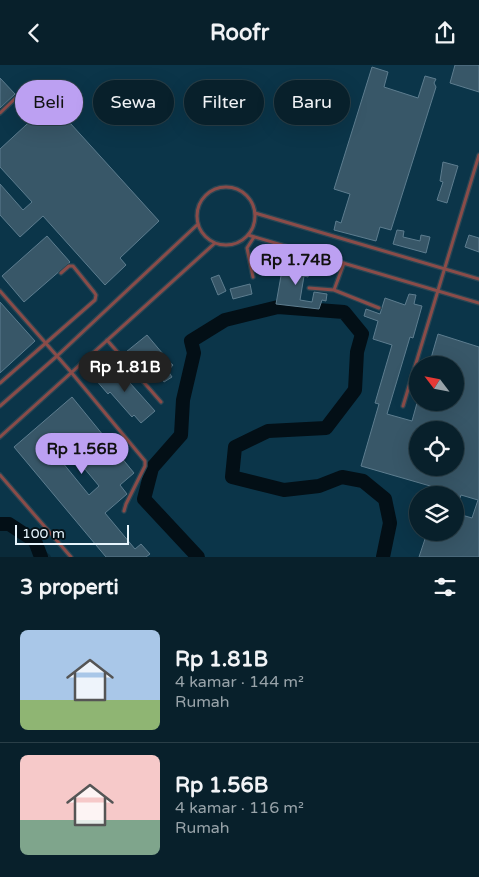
<!DOCTYPE html>
<html lang="id">
<meta charset="utf-8">
<style>
body{margin:0;font-family:"Varela Round",sans-serif;background:#162d37;color:#f1f3f6;height:100vh;display:flex;flex-direction:column;font-size:19px;white-space:nowrap}
*{box-sizing:border-box;margin:0}
p{font-size:16px;color:#98a3a9}
.icon{flex:none;width:28px;height:28px;fill:none;stroke:currentColor;stroke-width:2;stroke-linecap:round;stroke-linejoin:round}
.map{position:relative;height:492px;overflow:hidden}
.drawer{display:flex;flex-direction:column;background:#08202b;flex:1}
.drawer>*{flex:none}
.top-card{position:absolute;left:15px;top:15px;width:450px;height:45px;display:flex;gap:10px}
.needle{width:32px;rotate:302deg}
.fabs{position:absolute;left:409px;top:291px;display:grid;gap:10px}
.fabs a{display:grid;place-items:center;width:55px;height:55px;border-radius:50%;background:#08202b;box-shadow:0 5px 20px #0002,0 0 0 1px #293e47;font-size:25px}
.scale{position:absolute;left:15px;bottom:12px;width:114px;box-sizing:border-box;padding-left:5px;border:2px solid #e7f5fd;border-top:0;font-size:14px;line-height:18px;white-space:nowrap;color:#e7f5fd;-webkit-text-stroke:4px #051117;paint-order:stroke}
.price{position:absolute;translate:-50% -42px;padding:0 11px;border-radius:18px;background:#bca0f2;color:#111;font-size:16px;line-height:32px;filter:drop-shadow(0 1px 2px #0008)}
.price::after{content:'';position:absolute;left:50%;top:30px;width:15px;height:11px;margin-left:-8px;background:inherit;clip-path:polygon(0 0,100% 0,50% 100%)}
.price.on{background:#222;color:#fff}
ul{padding:0;list-style:none}
li{display:flex;align-items:center;gap:15px;height:125px;padding:0 20px}
li+li{border-top:1px solid #293e47}
li span{display:grid;place-items:center;flex:none;width:140px;height:100px;border-radius:8px;color:#555}
li>.icon{margin-inline-start:auto}
span .icon{width:60px;height:60px;fill:#fffc;stroke-width:1}
li b{font-size:21px}
h2{display:flex;justify-content:space-between;align-items:center;height:60px;padding:0 20px;font-size:21px}
.pill{padding:0 18px;border-radius:22px;background:#08202b;box-shadow:0 5px 20px #0002,0 0 0 1px #293e47;font-size:18px;line-height:45px}
.pill.on{background:#bca0f2;color:#111}
header{display:flex;justify-content:space-between;align-items:center;height:65px;padding:0 20px;background:#08202b;font-size:22px;font-weight:800}
.map>svg:first-child{display:block}
.built{fill:#0b3549;fill-rule:evenodd}
.lines{fill:none;stroke-linecap:round;stroke-linejoin:round}
.river{stroke:#030f16;stroke-width:14}
.building{fill:#385768;stroke:#5d7d8f;fill-rule:evenodd}
.lane-casing{stroke:#294654;stroke-width:5.5}
.lane{stroke:#8a4c49;stroke-width:3}
</style>
<header><svg class="icon" aria-label="back" viewBox="0 0 24 24"><path d="M15 5l-7 7 7 7"/></svg>Roofr<svg class="icon" aria-label="share" viewBox="0 0 24 24"><path d="M12 15V3M7 8l5-5 5 5M5 13v7h14v-7"/></svg></header>
<div class="map">
<svg width="479" height="492" viewBox="0 0 479 492">
<rect width="100%" height="100%" fill="#0a2a39"/>
<path class="built" d="M 0,0 L 479,0 L 479,492 L 51,492 L 50,490 L 27,471 L 0,462 ZM 418,300 L 455,300 L 455,338 L 418,338 ZM 418,365 L 455,365 L 455,402 L 418,402 ZM 418,430 L 455,430 L 455,468 L 418,468 Z"/>
<g class="lines">
<path class="river" d="M 0,459 L 9,459 L 35,476 L 41,492
M 198,492 L 144,434 L 152,403 L 181,370 L 183,335 L 194,288 L 191,276 L 225,255 L 278,242 L 344,247 L 362,269 L 357,287 L 355,325 L 326,363 L 268,366 L 235,382 L 232,412 L 284,425 L 319,421 L 342,412 L 363,416 L 385,434 L 390,458 L 383,492"/>
</g>
<path class="building" d="M 455,0 L 479,0 L 479,27 L 450,18 Z
M 372,2 L 388,7 L 384,22 L 418,33 L 425,11 L 436,14 L 434,18 L 436,22 L 391,165 L 380,162 L 376,176 L 334,165 L 336,156 L 341,158 L 350,129 L 334,124 Z
M 0,13 L 15,29 L 0,43 Z
M 51,37 L 159,156 L 120,193 L 126,200 L 105,220 L 43,151 L 20,172 L 0,150 L 0,119 L 23,145 L 32,137 L 0,102 L 0,84 Z
M 443,97 L 458,101 L 447,138 L 437,135 L 443,117 L 440,116 Z
M 397,165 L 404,166 L 403,172 L 420,176 L 421,170 L 430,172 L 426,188 L 393,179 Z
M 469,170 L 479,173 L 479,187 L 465,182 Z
M 47,171 L 70,197 L 24,237 L 2,211 Z
M 284,194 L 311,200 L 308,212 L 304,211 L 300,235 L 312,237 L 314,227 L 327,229 L 326,236 L 322,235 L 319,244 L 276,239 Z
M 219,210 L 226,226 L 218,230 L 211,213 Z
M 250,219 L 252,229 L 233,234 L 230,224 Z
M 409,229 L 416,230 L 414,239 L 422,241 L 413,273 L 410,272 L 387,349 L 412,356 L 417,338 L 455,338 L 455,300 L 429,300 L 438,269 L 479,282 L 479,492 L 419,492 L 427,468 L 455,468 L 455,448 L 472,453 L 478,435 L 461,430 L 460,433 L 455,432 L 455,430 L 451,430 L 451,427 L 361,401 L 379,339 L 375,338 L 392,280 L 373,274 L 378,256 L 364,251 L 366,244 L 380,249 L 385,233 L 405,240 ZM 418,365 L 455,365 L 455,402 L 418,402 Z
M 0,237 L 35,276 L 0,308 Z
M 147,270 L 163,289 L 161,291 L 173,300 L 168,306 L 172,312 L 164,317 L 159,310 L 162,308 L 154,297 L 143,307 L 126,287 Z
M 113,299 L 155,346 L 141,358 L 134,350 L 132,352 L 110,327 L 108,329 L 95,314 Z
M 72,332 L 134,408 L 120,420 L 127,429 L 105,448 L 135,484 L 141,479 L 150,489 L 146,492 L 106,492 L 14,382 ZM 55,368 L 99,421 L 89,430 L 45,376 Z"/>
<g class="lines">
<g class="lane-casing">
<path id="lane" d="M 0,48 L 21,28
M197 151a29 29 0 1 1 58 0a29 29 0 1 1-58 0Z
M 255,148 L 479,214
M 248,170 L 479,238
M 253,212 L 247,183 L 254,172
M 309,223 L 334,225 L 379,243
M 334,225 L 344,198
M 0,226 L 71,307 L 145,396 L 145,401 L 126,439 L 124,446
M 107,275 L 161,337
M 0,318 L 95,235 L 96,230 L 94,227 L 73,201 L 69,201 L 61,208
M 0,341 L 57,291 L 198,159
M 403,341 L 479,90
M 0,372 L 215,178
M 0,410 L 71,492"/>
</g>
<use href="#lane" class="lane"/>
</g>
</svg>
<div class="fabs">
<a><svg class="needle" viewBox="-14 -14 28 28"><path d="M0-13l5 13h-10z" fill="#e53935"/><path d="M0 13l5-13h-10z" fill="#98a3a9"/></svg></a>
<a><svg class="icon" aria-label="locate" viewBox="0 0 24 24"><circle cx="12" cy="12" r="6"/><path d="M12 2v4M12 18v4M2 12h4M18 12h4"/></svg></a>
<a><svg class="icon" aria-label="layers" viewBox="0 0 24 24"><path d="M12 4l9 5-9 5-9-5zM3 14l9 5 9-5"/></svg></a>
</div>
<div class="scale">100 m</div>
<b class="price" style="left:296px;top:221px">Rp 1.74B</b>
<b class="price on" style="left:125px;top:328px">Rp 1.81B</b>
<b class="price" style="left:82px;top:410px">Rp 1.56B</b>
<div class="top-card">
<a class="pill on">Beli</a>
<a class="pill">Sewa</a>
<a class="pill">Filter</a>
<a class="pill">Baru</a>
</div>
</div>
<section class="drawer">
<h2>3 properti<svg class="icon" aria-label="filters" viewBox="0 0 24 24"><path d="M4 7h16M4 17h16"/><circle cx="9" cy="7" r="2"/><circle cx="15" cy="17" r="2"/></svg></h2>
<ul>
<li><span style="background:linear-gradient(#a9c7e8 70%,#8fb573 0)"><svg class="icon" aria-label="home" viewBox="0 0 24 24"><path d="M3 11l9-7 9 7M6 9v11h12V9"/></svg></span><div><b>Rp 1.81B</b><p>4 kamar · 144 m²</p><p>Rumah</p></div></li>
<li><span style="background:linear-gradient(#f6c9c9 65%,#7fa58c 0)"><svg class="icon" aria-label="home" viewBox="0 0 24 24"><path d="M3 11l9-7 9 7M6 9v11h12V9"/></svg></span><div><b>Rp 1.56B</b><p>4 kamar · 116 m²</p><p>Rumah</p></div></li>
</ul>
</section>
